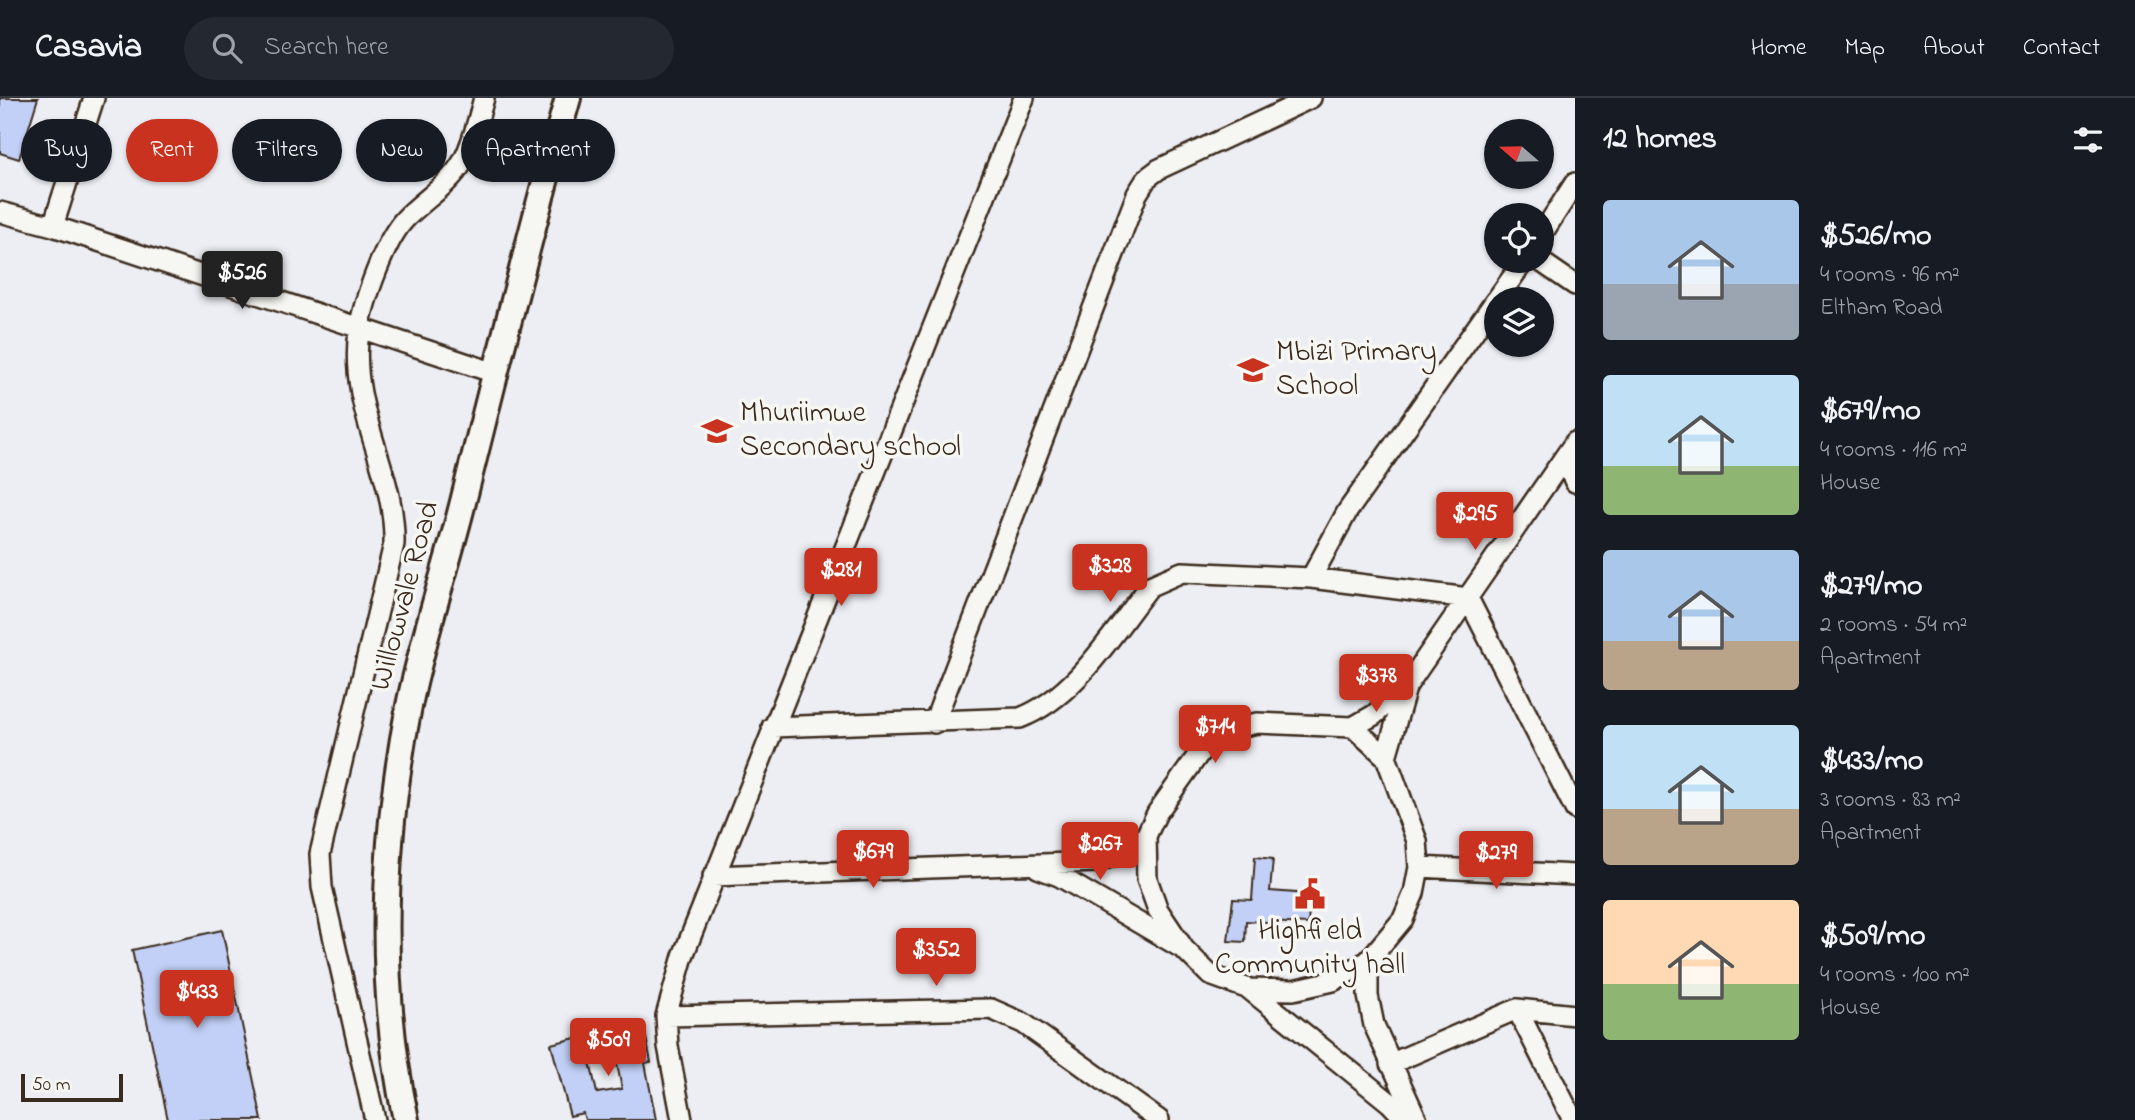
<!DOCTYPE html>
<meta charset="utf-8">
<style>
body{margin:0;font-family:"Indie Flower",sans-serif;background:#242831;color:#f1f3f6;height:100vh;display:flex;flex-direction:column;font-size:26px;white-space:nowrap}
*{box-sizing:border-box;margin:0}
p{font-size:23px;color:#9ea1a6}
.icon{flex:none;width:38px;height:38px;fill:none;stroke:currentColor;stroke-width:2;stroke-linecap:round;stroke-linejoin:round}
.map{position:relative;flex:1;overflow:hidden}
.side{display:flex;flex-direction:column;background:#171b24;width:560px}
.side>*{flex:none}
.hud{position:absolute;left:21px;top:21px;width:665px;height:63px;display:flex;gap:14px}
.needle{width:46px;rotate:290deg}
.tools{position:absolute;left:1484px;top:21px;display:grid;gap:14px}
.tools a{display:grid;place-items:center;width:70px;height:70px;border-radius:50%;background:#171b24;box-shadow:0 2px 5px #0004;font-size:35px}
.scale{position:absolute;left:21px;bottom:18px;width:102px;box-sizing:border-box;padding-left:7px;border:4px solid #3b2a1e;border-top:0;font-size:19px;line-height:24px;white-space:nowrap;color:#3b2a1e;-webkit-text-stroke:5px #f6f6f2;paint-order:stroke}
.price{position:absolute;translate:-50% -60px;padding:0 16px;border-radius:7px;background:#c8321e;color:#fff;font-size:23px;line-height:46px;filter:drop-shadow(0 2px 4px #0008)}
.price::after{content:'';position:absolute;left:50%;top:42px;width:21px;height:16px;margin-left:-10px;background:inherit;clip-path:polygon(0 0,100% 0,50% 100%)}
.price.selected{background:#222;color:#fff}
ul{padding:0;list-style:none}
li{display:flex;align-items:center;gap:21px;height:175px;padding:0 28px}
li span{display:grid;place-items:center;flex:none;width:196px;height:140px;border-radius:7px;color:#555}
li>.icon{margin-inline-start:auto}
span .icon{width:84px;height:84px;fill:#fffc;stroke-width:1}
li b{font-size:30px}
h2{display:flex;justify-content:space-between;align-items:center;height:84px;padding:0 28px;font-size:30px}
.chip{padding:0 24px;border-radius:32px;background:#171b24;box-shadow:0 2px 5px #0004;font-size:24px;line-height:63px}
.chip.selected{background:#c8321e;color:#fff}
header{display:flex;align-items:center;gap:42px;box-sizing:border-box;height:98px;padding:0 35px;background:#171b24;border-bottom:2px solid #363941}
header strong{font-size:33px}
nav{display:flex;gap:38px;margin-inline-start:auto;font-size:24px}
.search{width:490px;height:63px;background:#242831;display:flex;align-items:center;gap:18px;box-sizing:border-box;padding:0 24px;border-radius:38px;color:#9ea1a6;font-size:26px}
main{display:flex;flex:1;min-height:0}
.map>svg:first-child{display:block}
.building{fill:#c2d0f7;stroke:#3b2a1e;stroke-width:2}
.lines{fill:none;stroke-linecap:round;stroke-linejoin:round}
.minor-casing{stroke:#3b2a1e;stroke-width:24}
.major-casing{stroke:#3b2a1e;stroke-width:30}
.minor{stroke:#f6f6f2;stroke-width:19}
.major{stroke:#f6f6f2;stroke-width:24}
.labels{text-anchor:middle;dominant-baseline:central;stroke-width:7;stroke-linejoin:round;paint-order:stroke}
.poi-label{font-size:30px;fill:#3b2a1e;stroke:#f6f6f2;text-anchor:start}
.street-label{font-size:30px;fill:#3b2a1e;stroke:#f6f6f2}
</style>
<header>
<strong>Casavia</strong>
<div class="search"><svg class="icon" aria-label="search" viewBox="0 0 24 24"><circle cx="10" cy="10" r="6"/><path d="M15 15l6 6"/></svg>Search here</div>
<nav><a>Home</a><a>Map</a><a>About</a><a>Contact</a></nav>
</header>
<main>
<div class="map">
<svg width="1575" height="1022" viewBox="0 0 1575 1022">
<rect width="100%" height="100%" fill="#eceef3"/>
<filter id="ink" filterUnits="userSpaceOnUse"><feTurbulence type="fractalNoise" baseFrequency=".0143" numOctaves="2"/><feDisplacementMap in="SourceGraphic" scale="14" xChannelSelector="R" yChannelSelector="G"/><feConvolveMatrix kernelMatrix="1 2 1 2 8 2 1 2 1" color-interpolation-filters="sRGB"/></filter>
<g filter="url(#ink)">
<path class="building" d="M 0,0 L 38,0 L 19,61 L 0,55 Z
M 1255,759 L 1273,761 L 1270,793 L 1310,796 L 1308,826 L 1246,823 L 1245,844 L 1228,843 L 1233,801 L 1252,802 Z
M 222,832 L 262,1022 L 168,1022 L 132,852 Z
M 643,924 L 651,964 L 645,965 L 656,1022 L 585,1022 L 583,1015 L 570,1018 L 551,946 L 584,938 L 597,995 L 622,991 L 610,931 Z"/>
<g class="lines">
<g class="minor-casing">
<path id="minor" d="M 0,114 L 53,128 L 495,275
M 53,128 L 94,0
M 1542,136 L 1575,85
M 1540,163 L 1575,187
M 1497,201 L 1524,163
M 1564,360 L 1575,384
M 1311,480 L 1347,414 L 1496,202
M 934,625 L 1137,96 L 1147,80 L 1159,71 L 1311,0
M 772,629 L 1020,620 C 1077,598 1112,535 1150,488 L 1182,474 L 1311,480 L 1468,500 L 1575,711
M 1353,629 L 1374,617 L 1408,586 L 1575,344
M 1386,659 L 1406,590
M 1419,769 L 1575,777
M 1038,770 L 1059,778 L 1180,849
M 713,778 L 1097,764 L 1127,753 L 1146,738
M 1368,863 L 1333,883 L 1293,892 L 1249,891 L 1210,877 L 1184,851 L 1158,812 L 1147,781 L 1146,738 L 1157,715 L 1203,650 L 1222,633 L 1257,625 L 1353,629 L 1386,659 L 1417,743 L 1419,769 L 1414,795 L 1403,821 L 1368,863 L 1368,898 L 1374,927 L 1417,1022
M 1249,891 L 1390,1005 L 1406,1022
M 1517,911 L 1573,1022
M 666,918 L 991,911 L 1023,925 L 1159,1022
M 1390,966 L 1517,911 L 1575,917
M 375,1022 L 322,789 L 320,756 L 394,446 C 396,371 348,314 359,233 C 363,204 385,142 405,121 C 423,102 448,88 462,65 C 473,46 478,21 484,0
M 682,1022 L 668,948 L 666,918 L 683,858 L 1024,0"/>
</g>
<g class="major-casing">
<path id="major" d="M 406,1022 C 377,884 382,746 409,608 C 423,539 446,472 463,404 C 497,269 530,134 568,0"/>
</g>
<use href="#minor" class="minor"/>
<use href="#major" class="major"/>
</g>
</g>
<defs>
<g id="school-bare" transform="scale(2.415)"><path d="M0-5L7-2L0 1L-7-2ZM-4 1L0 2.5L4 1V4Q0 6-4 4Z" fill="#c8321e" stroke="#f6f6f2" stroke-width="2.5" paint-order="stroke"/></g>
<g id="civic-bare" transform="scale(2.415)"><path d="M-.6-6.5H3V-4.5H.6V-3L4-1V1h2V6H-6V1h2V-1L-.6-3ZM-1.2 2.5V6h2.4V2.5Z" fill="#c8321e" stroke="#f6f6f2" stroke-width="2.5" paint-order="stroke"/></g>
</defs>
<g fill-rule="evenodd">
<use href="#school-bare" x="1253" y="272"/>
<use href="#school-bare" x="717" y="333"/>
<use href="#civic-bare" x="1310" y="796"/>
</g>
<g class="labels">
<g class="poi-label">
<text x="1276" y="255">Mbizi Primary<tspan x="1276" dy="34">School</tspan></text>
<text x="740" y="316">Mhuriimwe<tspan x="740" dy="34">Secondary school</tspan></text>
<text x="1310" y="834" text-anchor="middle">Highfield<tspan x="1310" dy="34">Community hall</tspan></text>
</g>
<g class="street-label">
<text transform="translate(406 498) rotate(-75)">Willowvale Road</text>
</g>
</g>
</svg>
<div class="tools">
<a><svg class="needle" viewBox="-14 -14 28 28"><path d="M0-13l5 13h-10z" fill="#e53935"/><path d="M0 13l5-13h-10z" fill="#9ea1a6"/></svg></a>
<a><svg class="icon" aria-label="locate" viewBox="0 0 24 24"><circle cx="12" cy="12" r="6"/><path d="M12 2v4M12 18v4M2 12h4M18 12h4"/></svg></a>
<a><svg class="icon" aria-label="layers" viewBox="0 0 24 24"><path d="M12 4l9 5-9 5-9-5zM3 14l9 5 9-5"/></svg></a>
</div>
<div class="scale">50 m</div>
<b class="price selected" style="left:242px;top:213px">$526</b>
<b class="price" style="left:1475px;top:454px">$295</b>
<b class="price" style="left:1110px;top:506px">$328</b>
<b class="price" style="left:841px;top:510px">$281</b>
<b class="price" style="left:1376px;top:616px">$378</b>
<b class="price" style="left:1215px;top:667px">$714</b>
<b class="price" style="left:1100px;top:784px">$267</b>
<b class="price" style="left:873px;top:792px">$679</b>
<b class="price" style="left:1496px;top:793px">$279</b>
<b class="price" style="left:936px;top:890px">$352</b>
<b class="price" style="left:197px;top:932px">$433</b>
<b class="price" style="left:608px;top:980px">$509</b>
<div class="hud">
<a class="chip">Buy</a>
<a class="chip selected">Rent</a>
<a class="chip">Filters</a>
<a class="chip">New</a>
<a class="chip">Apartment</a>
</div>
</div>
<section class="side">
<h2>12 homes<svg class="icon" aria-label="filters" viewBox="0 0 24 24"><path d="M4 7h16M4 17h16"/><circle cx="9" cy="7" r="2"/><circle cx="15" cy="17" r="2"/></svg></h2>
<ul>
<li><span style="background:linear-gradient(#a9c7e8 60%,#9aa5b1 0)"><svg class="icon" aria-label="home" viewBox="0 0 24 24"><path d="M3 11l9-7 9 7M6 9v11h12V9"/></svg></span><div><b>$526/mo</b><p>4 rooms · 96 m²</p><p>Eltham Road</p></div></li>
<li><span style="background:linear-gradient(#bfe0f5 65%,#8fb573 0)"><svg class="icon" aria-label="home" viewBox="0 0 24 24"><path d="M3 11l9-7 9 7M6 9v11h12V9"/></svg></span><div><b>$679/mo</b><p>4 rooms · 116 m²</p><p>House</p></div></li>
<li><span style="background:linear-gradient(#a9c7e8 65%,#b9a48a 0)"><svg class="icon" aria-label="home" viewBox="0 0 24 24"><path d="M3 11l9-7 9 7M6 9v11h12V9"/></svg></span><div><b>$279/mo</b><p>2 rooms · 54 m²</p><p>Apartment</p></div></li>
<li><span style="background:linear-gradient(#bfe0f5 60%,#b9a48a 0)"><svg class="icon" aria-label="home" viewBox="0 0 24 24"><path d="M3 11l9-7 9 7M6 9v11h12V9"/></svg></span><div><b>$433/mo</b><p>3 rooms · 83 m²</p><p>Apartment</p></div></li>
<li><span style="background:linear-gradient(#ffd9b3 60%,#8fb573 0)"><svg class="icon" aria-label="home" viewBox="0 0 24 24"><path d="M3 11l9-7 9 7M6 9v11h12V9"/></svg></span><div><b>$509/mo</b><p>4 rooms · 100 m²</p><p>House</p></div></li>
</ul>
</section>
</main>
